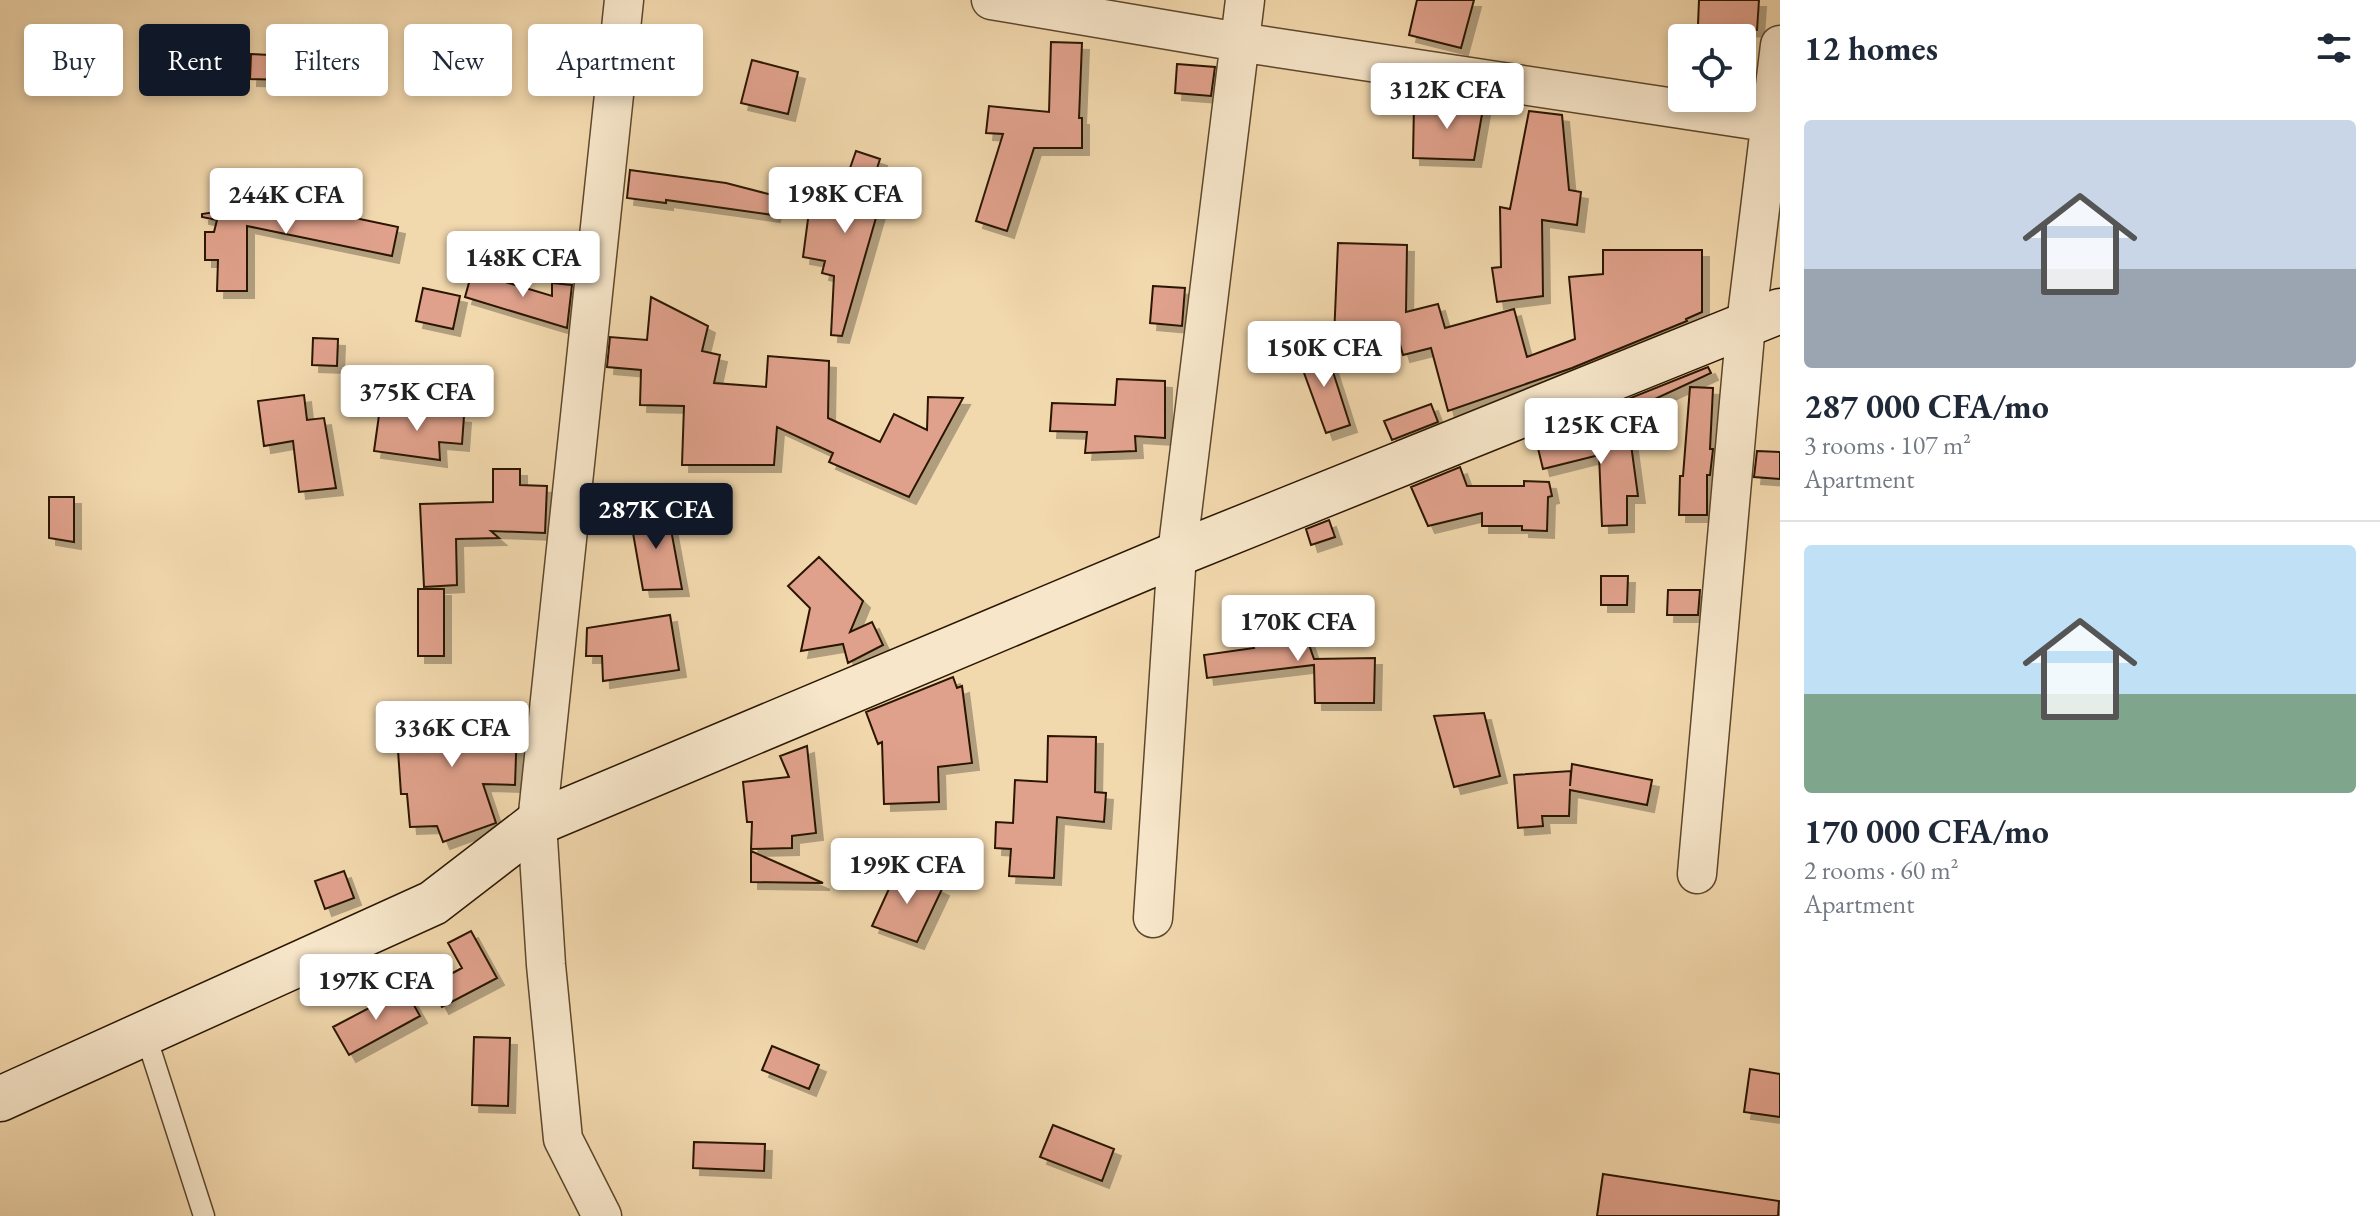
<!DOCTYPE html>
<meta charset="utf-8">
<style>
body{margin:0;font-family:"EB Garamond",serif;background:#f2f2f3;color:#1f2937;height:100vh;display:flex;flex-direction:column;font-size:30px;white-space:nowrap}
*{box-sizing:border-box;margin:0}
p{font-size:26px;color:#747a83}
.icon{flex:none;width:44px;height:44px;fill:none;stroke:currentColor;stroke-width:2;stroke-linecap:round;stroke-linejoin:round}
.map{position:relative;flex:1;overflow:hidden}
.side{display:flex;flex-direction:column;background:#fff;width:600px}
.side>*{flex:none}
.banner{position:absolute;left:24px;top:24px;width:760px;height:72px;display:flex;gap:16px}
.buttons{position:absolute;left:1668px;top:24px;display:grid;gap:16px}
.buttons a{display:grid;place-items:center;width:88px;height:88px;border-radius:8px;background:#fff;box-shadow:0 4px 12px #0003;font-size:40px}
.price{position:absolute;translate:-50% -68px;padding:0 18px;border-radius:8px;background:#fff;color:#222;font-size:26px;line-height:52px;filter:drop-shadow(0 2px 4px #0008)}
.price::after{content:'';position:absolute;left:50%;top:48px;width:24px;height:18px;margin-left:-12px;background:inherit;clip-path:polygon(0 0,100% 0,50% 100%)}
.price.on{background:#111827;color:#fff}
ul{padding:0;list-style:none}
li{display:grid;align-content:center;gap:16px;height:424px;padding:0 24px}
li+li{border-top:2px solid #e0e1e3}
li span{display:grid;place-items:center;height:248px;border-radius:8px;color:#555}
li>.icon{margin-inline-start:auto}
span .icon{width:144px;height:144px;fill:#fffc;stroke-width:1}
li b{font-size:34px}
h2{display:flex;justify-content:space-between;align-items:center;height:96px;padding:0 24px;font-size:34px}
.chip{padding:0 28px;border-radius:8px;background:#fff;box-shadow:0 4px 12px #0003;font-size:28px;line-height:72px}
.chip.on{background:#111827;color:#fff}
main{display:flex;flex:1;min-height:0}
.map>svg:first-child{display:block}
.building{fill:#e0a18c;stroke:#2b1700;stroke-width:2;filter:url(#shadow)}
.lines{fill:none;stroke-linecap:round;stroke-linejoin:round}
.lane-casing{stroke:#5d472b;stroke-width:23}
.street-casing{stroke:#5d472b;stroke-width:41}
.secondary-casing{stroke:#2b1700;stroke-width:47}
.lane{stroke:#f7e6ca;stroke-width:20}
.street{stroke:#f7e6ca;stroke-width:38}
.secondary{stroke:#f7e6ca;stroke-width:44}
</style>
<main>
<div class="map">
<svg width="1780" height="1216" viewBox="0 0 1780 1216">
<defs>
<filter id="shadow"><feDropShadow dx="7" dy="7" stdDeviation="0" flood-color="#0004"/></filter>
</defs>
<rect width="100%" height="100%" fill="#f2d8ad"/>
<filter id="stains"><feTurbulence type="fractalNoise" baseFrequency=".0025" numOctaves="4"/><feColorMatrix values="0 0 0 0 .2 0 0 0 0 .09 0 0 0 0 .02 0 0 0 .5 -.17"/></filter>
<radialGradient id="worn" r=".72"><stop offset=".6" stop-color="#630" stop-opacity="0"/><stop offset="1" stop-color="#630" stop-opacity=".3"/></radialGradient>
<path class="building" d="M 1417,0 L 1474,0 L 1461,48 L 1409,35 Z
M 1699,0 L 1759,0 L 1757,30 L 1698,25 Z
M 1051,42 L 1082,43 L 1079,118 L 1082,118 L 1082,148 L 1034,148 L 1007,231 L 976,221 L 1003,134 L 986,133 L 989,106 L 1049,112 Z
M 251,54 L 327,58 L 326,81 L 250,79 Z
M 752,60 L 798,72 L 788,114 L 741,103 Z
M 1177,64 L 1215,67 L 1211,96 L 1175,93 Z
M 1484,103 L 1474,160 L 1413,158 L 1414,104 Z
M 1529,111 L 1562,115 L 1569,190 L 1581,192 L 1577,225 L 1542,220 L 1543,296 L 1497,302 L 1492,268 L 1501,267 L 1500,207 L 1510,209 Z
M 856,151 L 880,159 L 871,187 L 884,190 L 842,336 L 831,335 L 834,276 L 822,273 L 825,261 L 803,257 L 810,204 L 835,211 Z
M 630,170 L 726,183 L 776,196 L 773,215 L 666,200 L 666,203 L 627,198 Z
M 279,202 L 398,227 L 392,256 L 247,226 L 247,291 L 217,291 L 218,260 L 205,260 L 205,232 L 214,232 L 217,220 L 202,217 L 202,214 Z
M 1338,243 L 1407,245 L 1406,312 L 1438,304 L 1445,328 L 1514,309 L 1527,357 L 1575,339 L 1569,277 L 1603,274 L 1603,250 L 1702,250 L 1702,312 L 1686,319 L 1687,321 L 1572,368 L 1448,411 L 1431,348 L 1403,355 L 1399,341 L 1334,338 Z
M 472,272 L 552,296 L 552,283 L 572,285 L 567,328 L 465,297 Z
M 1153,286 L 1185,288 L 1182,326 L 1150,323 Z
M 423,288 L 460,296 L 453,329 L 416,321 Z
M 651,297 L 708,326 L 702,351 L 720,355 L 714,383 L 766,387 L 768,356 L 829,361 L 828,418 L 880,442 L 894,414 L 927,430 L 928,397 L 963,398 L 909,497 L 829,462 L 833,453 L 777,427 L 774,465 L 682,465 L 684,406 L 640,405 L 641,370 L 607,367 L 610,337 L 647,340 Z
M 313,338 L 338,339 L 337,366 L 312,365 Z
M 1326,350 L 1350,425 L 1326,433 L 1296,351 Z
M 1708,367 L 1711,373 L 1627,412 L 1623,401 Z
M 1117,379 L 1165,381 L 1165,438 L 1135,436 L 1136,451 L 1085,453 L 1087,432 L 1050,431 L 1052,403 L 1115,405 Z
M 1690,387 L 1713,388 L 1710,449 L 1713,449 L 1710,475 L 1707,475 L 1707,515 L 1679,515 L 1680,476 L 1683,476 Z
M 304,395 L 307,420 L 324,418 L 336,488 L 299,492 L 293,441 L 264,446 L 258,401 Z
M 1431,404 L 1438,422 L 1392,440 L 1384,421 Z
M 380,408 L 464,416 L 462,444 L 439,442 L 440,460 L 374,451 Z
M 1628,422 L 1638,496 L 1627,496 L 1627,525 L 1602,526 L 1599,455 L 1543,469 L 1537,444 Z
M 1757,451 L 1780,452 L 1780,479 L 1754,477 Z
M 1460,467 L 1467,486 L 1524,486 L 1524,481 L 1549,482 L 1552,496 L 1548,497 L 1547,531 L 1522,530 L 1522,526 L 1482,526 L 1482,513 L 1428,526 L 1411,487 Z
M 493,469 L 520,469 L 520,485 L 547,486 L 545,533 L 491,531 L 499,538 L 456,539 L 457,585 L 424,587 L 420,504 L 493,502 Z
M 49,497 L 74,497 L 74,542 L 49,538 Z
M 667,508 L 682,589 L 643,590 L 630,516 Z
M 1329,520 L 1335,537 L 1311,545 L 1306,529 Z
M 819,557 L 863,601 L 850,632 L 872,622 L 883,645 L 848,663 L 843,644 L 801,651 L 810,608 L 788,586 Z
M 1601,576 L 1628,576 L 1627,605 L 1601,605 Z
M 418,589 L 444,589 L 444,656 L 418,656 Z
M 1668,590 L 1700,590 L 1698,615 L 1667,615 Z
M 1298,613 L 1314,659 L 1375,658 L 1374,703 L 1315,703 L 1314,665 L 1207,678 L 1204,655 L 1254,648 L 1248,631 Z
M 670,615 L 679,670 L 603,681 L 602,656 L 586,656 L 587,628 Z
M 953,677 L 957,688 L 962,686 L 972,763 L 938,767 L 939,802 L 884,804 L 882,742 L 878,744 L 866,712 Z
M 438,704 L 439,722 L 517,726 L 515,785 L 483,784 L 496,823 L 443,842 L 437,826 L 410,827 L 407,794 L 401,794 L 395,707 Z
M 1484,713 L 1500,776 L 1454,787 L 1434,716 Z
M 1048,736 L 1096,737 L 1095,792 L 1106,793 L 1104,822 L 1057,817 L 1054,878 L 1009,876 L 1011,849 L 995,848 L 996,822 L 1013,823 L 1015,780 L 1047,782 Z
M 807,746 L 816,833 L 792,836 L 792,848 L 751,849 L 752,822 L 747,822 L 743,782 L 789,777 L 780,756 Z
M 1572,764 L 1652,780 L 1647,805 L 1570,790 L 1569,816 L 1542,816 L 1543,826 L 1518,828 L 1514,775 L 1571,771 L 1570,786 Z
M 751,851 L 823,883 L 751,882 Z
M 898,869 L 942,889 L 917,942 L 872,926 Z
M 344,871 L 354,898 L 325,909 L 315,881 Z
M 471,931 L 497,978 L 442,1007 L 430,985 L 462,968 L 448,943 Z
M 405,989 L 420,1016 L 349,1055 L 333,1027 Z
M 474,1037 L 510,1038 L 508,1106 L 472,1105 Z
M 772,1046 L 819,1065 L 809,1089 L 762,1070 Z
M 1750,1069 L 1780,1074 L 1780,1117 L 1744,1112 Z
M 1053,1125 L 1114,1149 L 1102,1181 L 1040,1157 Z
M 694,1142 L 765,1144 L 764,1171 L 693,1168 Z
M 1603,1174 L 1779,1201 L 1778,1216 L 1597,1216 Z"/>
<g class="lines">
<g class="lane-casing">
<path id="lane" d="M 145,1033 L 204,1216"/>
</g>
<g class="street-casing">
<path id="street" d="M 991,0 L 1239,42 L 1780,124
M 1697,874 L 1746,324 L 1780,45
M 1153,918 L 1177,554 L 1245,0
M 602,1216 L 563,1139 L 546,965 L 537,823 L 624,0"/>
</g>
<g class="secondary-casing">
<path id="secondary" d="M 0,1099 L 433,903 L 537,823 L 1177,554 L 1780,311"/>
</g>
<use href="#lane" class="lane"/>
<use href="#street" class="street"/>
<use href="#secondary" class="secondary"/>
</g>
<rect width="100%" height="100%" filter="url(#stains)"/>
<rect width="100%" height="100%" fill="url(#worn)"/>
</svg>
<div class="buttons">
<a><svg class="icon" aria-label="locate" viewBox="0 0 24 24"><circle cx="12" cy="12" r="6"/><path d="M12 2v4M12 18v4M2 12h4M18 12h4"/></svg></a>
</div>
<b class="price" style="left:1447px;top:131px">312K CFA</b>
<b class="price" style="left:845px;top:235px">198K CFA</b>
<b class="price" style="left:286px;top:236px">244K CFA</b>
<b class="price" style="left:523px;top:299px">148K CFA</b>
<b class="price" style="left:1324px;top:389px">150K CFA</b>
<b class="price" style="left:417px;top:433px">375K CFA</b>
<b class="price" style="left:1601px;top:466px">125K CFA</b>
<b class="price on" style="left:656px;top:551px">287K CFA</b>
<b class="price" style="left:1298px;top:663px">170K CFA</b>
<b class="price" style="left:452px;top:769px">336K CFA</b>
<b class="price" style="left:907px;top:906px">199K CFA</b>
<b class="price" style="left:376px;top:1022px">197K CFA</b>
<div class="banner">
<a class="chip">Buy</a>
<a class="chip on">Rent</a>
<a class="chip">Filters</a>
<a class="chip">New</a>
<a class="chip">Apartment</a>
</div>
</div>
<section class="side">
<h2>12 homes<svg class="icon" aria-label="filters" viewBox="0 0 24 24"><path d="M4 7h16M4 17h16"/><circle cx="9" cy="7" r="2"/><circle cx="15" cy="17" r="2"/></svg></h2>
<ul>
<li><span style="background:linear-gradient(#c9d6e8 60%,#9aa5b1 0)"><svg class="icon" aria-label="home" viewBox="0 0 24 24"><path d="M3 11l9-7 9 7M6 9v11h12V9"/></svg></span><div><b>287 000 CFA/mo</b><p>3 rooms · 107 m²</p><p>Apartment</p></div></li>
<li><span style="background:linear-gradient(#bfe0f5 60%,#7fa58c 0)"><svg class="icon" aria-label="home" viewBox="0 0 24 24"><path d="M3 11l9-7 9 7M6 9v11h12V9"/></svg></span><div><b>170 000 CFA/mo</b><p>2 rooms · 60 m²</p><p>Apartment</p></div></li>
</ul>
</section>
</main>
